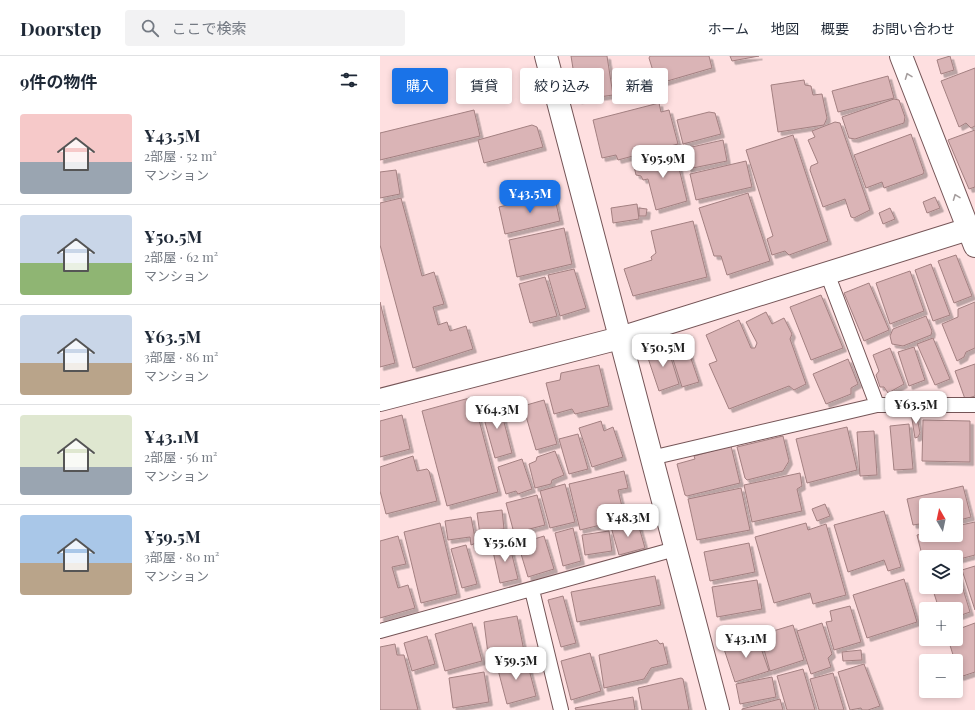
<!DOCTYPE html>
<html lang="ja">
<meta charset="utf-8">
<style>
body{margin:0;font-family:"Playfair Display","Noto Sans JP",serif;background:#f2f2f3;color:#1f2937;height:100vh;display:flex;flex-direction:column;font-size:15px;white-space:nowrap}
*{box-sizing:border-box;margin:0}
p{font-size:13px;color:#747a83}
.icon{flex:none;width:22px;height:22px;fill:none;stroke:currentColor;stroke-width:2;stroke-linecap:round;stroke-linejoin:round}
.map{position:relative;flex:1;overflow:hidden}
.panel{display:flex;flex-direction:column;background:#fff;width:380px}
.panel>*{flex:none}
.banner{position:absolute;left:12px;top:12px;width:380px;height:36px;display:flex;gap:8px}
.needle{width:26px;rotate:351deg}
.buttons{position:absolute;left:539px;top:442px;display:grid;gap:8px}
.buttons a{display:grid;place-items:center;width:44px;height:44px;border-radius:4px;background:#fff;box-shadow:0 2px 6px #0003;font-size:20px}
.price{position:absolute;translate:-50% -34px;padding:0 9px;border-radius:8px;background:#fff;color:#222;font-size:13px;line-height:26px;filter:drop-shadow(0 1px 2px #0008)}
.price::after{content:'';position:absolute;left:50%;top:24px;width:12px;height:9px;margin-left:-6px;background:inherit;clip-path:polygon(0 0,100% 0,50% 100%)}
.price.on{background:#1a73e8;color:#fff}
ul{padding:0;list-style:none}
li{display:flex;align-items:center;gap:12px;height:100px;padding:0 20px}
li+li{border-top:1px solid #e0e1e3}
li span{display:grid;place-items:center;flex:none;width:112px;height:80px;border-radius:4px;color:#555}
li>.icon{margin-inline-start:auto}
span .icon{width:48px;height:48px;fill:#fffc;stroke-width:1}
li b{font-size:17px}
h2{display:flex;justify-content:space-between;align-items:center;height:48px;padding:0 20px;font-size:17px}
.chip{padding:0 14px;border-radius:4px;background:#fff;box-shadow:0 2px 6px #0003;font-size:14px;line-height:36px}
.chip.on{background:#1a73e8;color:#fff}
header{display:flex;align-items:center;gap:24px;box-sizing:border-box;height:56px;padding:0 20px;background:#fff;border-bottom:1px solid #e0e1e3}
header strong{font-size:19px}
nav{display:flex;gap:22px;margin-inline-start:auto;font-size:14px}
.search{width:280px;height:36px;background:#f2f2f3;display:flex;align-items:center;gap:10px;box-sizing:border-box;padding:0 14px;border-radius:4px;color:#747a83;font-size:15px}
main{display:flex;flex:1;min-height:0}
.map>svg:first-child{display:block}
.building{fill:#dab4b6;stroke:#a38081;filter:url(#shadow)}
.lines{fill:none;stroke-linecap:round;stroke-linejoin:round}
.lane-casing{stroke:#755557;stroke-width:16}
.street-casing{stroke:#755557;stroke-width:24}
.secondary-casing{stroke:#755557;stroke-width:24}
.lane{stroke:#fff;stroke-width:14}
.street{stroke:#fff;stroke-width:22}
.secondary{stroke:#fff;stroke-width:22}
.oneway{stroke:#a49d9d}
</style>
<header>
<strong>Doorstep</strong>
<div class="search"><svg class="icon" aria-label="search" viewBox="0 0 24 24"><circle cx="10" cy="10" r="6"/><path d="M15 15l6 6"/></svg>ここで検索</div>
<nav><a>ホーム</a><a>地図</a><a>概要</a><a>お問い合わせ</a></nav>
</header>
<main>
<section class="panel">
<h2>9件の物件<svg class="icon" aria-label="filters" viewBox="0 0 24 24"><path d="M4 7h16M4 17h16"/><circle cx="9" cy="7" r="2"/><circle cx="15" cy="17" r="2"/></svg></h2>
<ul>
<li><span style="background:linear-gradient(#f6c9c9 60%,#9aa5b1 0)"><svg class="icon" aria-label="home" viewBox="0 0 24 24"><path d="M3 11l9-7 9 7M6 9v11h12V9"/></svg></span><div><b>¥43.5M</b><p>2部屋 · 52 m²</p><p>マンション</p></div></li>
<li><span style="background:linear-gradient(#c9d6e8 60%,#8fb573 0)"><svg class="icon" aria-label="home" viewBox="0 0 24 24"><path d="M3 11l9-7 9 7M6 9v11h12V9"/></svg></span><div><b>¥50.5M</b><p>2部屋 · 62 m²</p><p>マンション</p></div></li>
<li><span style="background:linear-gradient(#c9d6e8 60%,#b9a48a 0)"><svg class="icon" aria-label="home" viewBox="0 0 24 24"><path d="M3 11l9-7 9 7M6 9v11h12V9"/></svg></span><div><b>¥63.5M</b><p>3部屋 · 86 m²</p><p>マンション</p></div></li>
<li><span style="background:linear-gradient(#dfe7d0 65%,#9aa5b1 0)"><svg class="icon" aria-label="home" viewBox="0 0 24 24"><path d="M3 11l9-7 9 7M6 9v11h12V9"/></svg></span><div><b>¥43.1M</b><p>2部屋 · 56 m²</p><p>マンション</p></div></li>
<li><span style="background:linear-gradient(#a9c7e8 60%,#b9a48a 0)"><svg class="icon" aria-label="home" viewBox="0 0 24 24"><path d="M3 11l9-7 9 7M6 9v11h12V9"/></svg></span><div><b>¥59.5M</b><p>3部屋 · 80 m²</p><p>マンション</p></div></li>
</ul>
</section>
<div class="map">
<svg width="595" height="654" viewBox="0 0 595 654">
<defs>
<filter id="shadow"><feDropShadow dx="3.5" dy="3.5" stdDeviation="0" flood-color="#0004"/></filter>
</defs>
<rect width="100%" height="100%" fill="#fedfe0"/>
<path class="building" d="M 191,0 L 227,0 L 233,39 L 198,44 Z
M 270,0 L 329,0 L 332,12 L 277,28 L 269,2 Z
M 350,0 L 379,0 L 352,5 Z
M 570,0 L 574,14 L 561,18 L 557,4 Z
M 595,12 L 595,70 L 591,72 L 586,67 L 579,71 L 561,25 Z
M 98,19 L 101,28 L 91,32 L 87,22 Z
M 508,20 L 514,42 L 458,56 L 452,35 Z
M 424,24 L 425,29 L 431,30 L 433,39 L 442,38 L 447,62 L 444,69 L 398,76 L 391,29 Z
M 514,43 L 519,44 L 525,61 L 524,67 L 475,83 L 469,82 L 462,61 Z
M 279,47 L 281,56 L 289,54 L 298,88 L 238,104 L 236,99 L 222,102 L 213,64 Z
M 94,54 L 100,80 L 0,104 L 0,77 Z
M 329,56 L 335,57 L 341,78 L 303,88 L 297,64 Z
M 455,66 L 460,67 L 490,154 L 474,162 L 471,161 L 465,143 L 443,151 L 430,114 L 431,110 L 438,107 L 428,84 L 435,81 L 432,75 Z
M 152,69 L 157,71 L 163,91 L 104,107 L 98,84 Z
M 595,74 L 595,131 L 589,133 L 568,84 Z
M 531,78 L 544,116 L 543,118 L 504,132 L 502,126 L 486,132 L 474,99 Z
M 413,79 L 448,185 L 409,199 L 405,195 L 392,199 L 387,183 L 393,180 L 366,94 Z
M 343,84 L 347,105 L 308,113 L 303,93 Z
M 295,96 L 307,145 L 276,154 L 268,123 L 263,124 L 261,120 L 256,119 L 253,106 Z
M 366,105 L 372,131 L 316,144 L 310,118 Z
M 16,114 L 20,138 L 0,142 L 0,116 Z
M 368,137 L 390,205 L 347,219 L 341,200 L 334,200 L 319,152 Z
M 174,138 L 180,165 L 125,178 L 119,151 Z
M 555,141 L 560,152 L 547,157 L 543,146 Z
M 21,142 L 42,220 L 54,216 L 64,248 L 53,251 L 58,269 L 67,266 L 70,275 L 86,270 L 93,293 L 33,312 L 0,189 L 0,147 Z
M 257,148 L 259,163 L 233,167 L 231,152 Z
M 259,152 L 267,153 L 266,160 L 259,160 Z
M 510,152 L 515,163 L 503,168 L 499,157 Z
M 313,165 L 327,221 L 253,240 L 244,213 L 272,204 L 271,201 L 276,197 L 271,175 Z
M 184,172 L 192,208 L 137,221 L 129,184 Z
M 576,199 L 592,240 L 574,247 L 558,205 Z
M 551,208 L 570,259 L 553,265 L 535,214 Z
M 194,213 L 206,252 L 180,260 L 168,219 Z
M 530,215 L 544,255 L 510,268 L 496,227 Z
M 165,221 L 177,260 L 150,267 L 139,228 Z
M 489,227 L 509,274 L 484,285 L 464,237 Z
M 441,239 L 463,292 L 431,304 L 410,251 Z
M 0,246 L 15,307 L 0,311 Z
M 595,246 L 595,292 L 586,296 L 584,301 L 577,305 L 562,268 L 578,261 L 578,253 Z
M 386,256 L 392,268 L 404,262 L 412,278 L 410,283 L 426,328 L 414,334 L 409,330 L 349,353 L 329,308 L 337,305 L 326,279 L 359,264 L 371,292 L 375,292 L 377,287 L 366,266 Z
M 546,260 L 552,275 L 551,279 L 523,290 L 512,288 L 510,280 L 513,273 Z
M 553,282 L 570,323 L 555,329 L 537,288 Z
M 305,285 L 319,326 L 302,331 L 289,291 Z
M 287,289 L 299,328 L 279,335 L 266,296 Z
M 534,291 L 545,324 L 529,330 L 518,296 Z
M 510,292 L 524,328 L 508,337 L 504,331 L 500,331 L 496,319 L 499,315 L 493,299 Z
M 468,303 L 478,328 L 471,332 L 471,338 L 446,348 L 433,318 Z
M 595,308 L 595,340 L 585,343 L 575,315 Z
M 219,309 L 229,350 L 195,358 L 192,353 L 174,358 L 166,327 L 180,324 L 181,317 Z
M 93,341 L 118,436 L 67,450 L 42,355 Z
M 164,344 L 177,388 L 156,394 L 143,350 Z
M 119,347 L 132,397 L 115,402 L 101,352 Z
M 536,356 L 540,377 L 538,381 L 535,382 L 531,357 Z
M 22,359 L 30,393 L 0,401 L 0,365 Z
M 543,364 L 590,365 L 590,406 L 542,405 Z
M 221,365 L 224,375 L 233,371 L 243,401 L 212,411 L 199,372 Z
M 529,368 L 533,413 L 514,414 L 510,370 Z
M 467,371 L 477,414 L 427,427 L 416,383 Z
M 494,375 L 497,419 L 480,420 L 477,376 Z
M 198,378 L 208,413 L 189,418 L 179,383 Z
M 403,380 L 409,405 L 403,415 L 367,424 L 365,422 L 357,391 Z
M 351,390 L 360,427 L 307,440 L 305,439 L 297,408 L 315,403 L 314,400 Z
M 175,395 L 184,419 L 172,424 L 171,428 L 155,432 L 149,408 L 156,405 L 157,401 Z
M 33,400 L 37,415 L 47,413 L 49,415 L 57,445 L 6,458 L 0,435 L 0,411 Z
M 142,403 L 152,433 L 138,438 L 136,435 L 126,438 L 118,411 Z
M 244,415 L 248,432 L 238,434 L 245,463 L 200,474 L 189,428 Z
M 420,417 L 422,430 L 417,433 L 422,455 L 372,466 L 364,429 Z
M 185,428 L 195,466 L 170,472 L 160,435 Z
M 583,430 L 591,461 L 576,465 L 576,449 L 546,449 L 546,467 L 533,469 L 527,443 Z
M 361,432 L 370,474 L 317,484 L 308,443 Z
M 157,439 L 165,469 L 134,477 L 126,447 Z
M 445,448 L 450,460 L 437,465 L 432,453 Z
M 122,454 L 124,473 L 105,475 L 106,485 L 101,486 L 97,457 Z
M 504,455 L 521,511 L 508,515 L 504,504 L 468,516 L 454,469 Z
M 91,461 L 96,487 L 91,489 L 90,481 L 68,484 L 65,465 Z
M 257,464 L 265,492 L 239,499 L 231,471 Z
M 595,466 L 595,499 L 576,504 L 576,501 L 546,501 L 545,511 L 537,479 L 546,477 L 546,479 L 576,479 L 576,470 Z
M 60,467 L 77,538 L 41,547 L 24,476 Z
M 426,467 L 428,474 L 446,468 L 466,539 L 433,548 L 430,537 L 394,547 L 375,481 Z
M 193,472 L 201,505 L 183,510 L 175,477 Z
M 229,475 L 232,495 L 205,499 L 202,479 Z
M 18,480 L 26,508 L 12,511 L 18,532 L 28,529 L 35,552 L 0,562 L 0,485 Z
M 164,480 L 174,513 L 148,521 L 138,488 Z
M 129,487 L 138,523 L 120,527 L 112,491 Z
M 369,487 L 375,516 L 330,525 L 324,496 Z
M 86,489 L 97,528 L 82,532 L 71,493 Z
M 576,510 L 590,556 L 576,561 L 576,553 L 559,553 L 552,531 L 576,531 Z
M 595,510 L 595,554 L 582,514 Z
M 275,520 L 281,549 L 197,566 L 191,536 Z
M 524,523 L 537,566 L 487,582 L 473,539 Z
M 377,524 L 382,553 L 337,561 L 332,531 Z
M 183,540 L 196,587 L 181,591 L 168,544 Z
M 470,550 L 481,586 L 454,594 L 446,566 L 452,565 L 450,555 Z
M 137,560 L 145,600 L 132,602 L 131,595 L 108,598 L 104,566 Z
M 92,567 L 102,605 L 65,615 L 55,578 Z
M 442,567 L 452,598 L 448,602 L 451,611 L 431,618 L 417,575 Z
M 595,567 L 595,616 L 580,621 L 568,583 L 576,583 L 576,574 Z
M 413,569 L 424,604 L 390,615 L 380,579 Z
M 376,578 L 389,615 L 355,626 L 344,593 L 361,587 L 362,582 Z
M 47,580 L 55,608 L 32,615 L 24,587 Z
M 277,584 L 280,588 L 283,587 L 288,608 L 271,612 L 264,623 L 224,632 L 219,599 Z
M 15,588 L 17,599 L 24,599 L 38,654 L 0,654 L 0,591 Z
M 481,594 L 482,604 L 463,605 L 462,596 Z
M 210,597 L 221,635 L 191,644 L 181,605 Z
M 146,602 L 156,640 L 127,648 L 117,610 Z
M 484,608 L 500,650 L 488,654 L 482,654 L 481,652 L 470,654 L 458,616 Z
M 423,613 L 435,654 L 407,654 L 397,620 Z
M 104,616 L 109,646 L 73,652 L 69,622 Z
M 453,617 L 464,654 L 439,654 L 430,623 Z
M 392,621 L 396,641 L 360,648 L 356,628 Z
M 301,622 L 303,623 L 309,654 L 262,654 L 258,632 Z
M 253,641 L 255,654 L 196,654 L 195,652 Z
M 400,643 L 403,654 L 362,654 L 362,653 Z"/>
<g class="lines">
<g class="lane-casing">
<path id="lane" d="M 447,217 L 497,349
M 271,402 L 497,349 L 595,349
M 152,534 L 181,654
M 0,575 L 295,493"/>
</g>
<g class="street-casing">
<path id="street" d="M 521,0 L 595,190"/>
</g>
<g class="secondary-casing">
<path id="secondary" d="M 166,0 L 338,654
M 0,344 L 240,282 L 595,171"/>
</g>
<use href="#lane" class="lane"/>
<use href="#street" class="street"/>
<use href="#secondary" class="secondary"/>
</g>
<defs><path id="oneway-chevron" d="M-2-3.5L2.5 0L-2 3.5" fill="none" stroke-width="1.6" stroke-linecap="round" stroke-linejoin="round"/></defs>
<g class="oneway">
<use href="#oneway-chevron" transform="translate(528 20) rotate(-111)"/>
<use href="#oneway-chevron" transform="translate(576 141) rotate(-111)"/>
</g>
</svg>
<div class="buttons">
<a><svg class="needle" viewBox="-14 -14 28 28"><path d="M0-13l5 13h-10z" fill="#e53935"/><path d="M0 13l5-13h-10z" fill="#747a83"/></svg></a>
<a><svg class="icon" aria-label="layers" viewBox="0 0 24 24"><path d="M12 4l9 5-9 5-9-5zM3 14l9 5 9-5"/></svg></a>
<a>+</a>
<a>−</a>
</div>
<b class="price" style="left:283px;top:123px">¥95.9M</b>
<b class="price on" style="left:150px;top:158px">¥43.5M</b>
<b class="price" style="left:283px;top:312px">¥50.5M</b>
<b class="price" style="left:536px;top:369px">¥63.5M</b>
<b class="price" style="left:117px;top:374px">¥64.3M</b>
<b class="price" style="left:248px;top:482px">¥48.3M</b>
<b class="price" style="left:125px;top:507px">¥55.6M</b>
<b class="price" style="left:366px;top:603px">¥43.1M</b>
<b class="price" style="left:136px;top:625px">¥59.5M</b>
<div class="banner">
<a class="chip on">購入</a>
<a class="chip">賃貸</a>
<a class="chip">絞り込み</a>
<a class="chip">新着</a>
</div>
</div>
</main>
